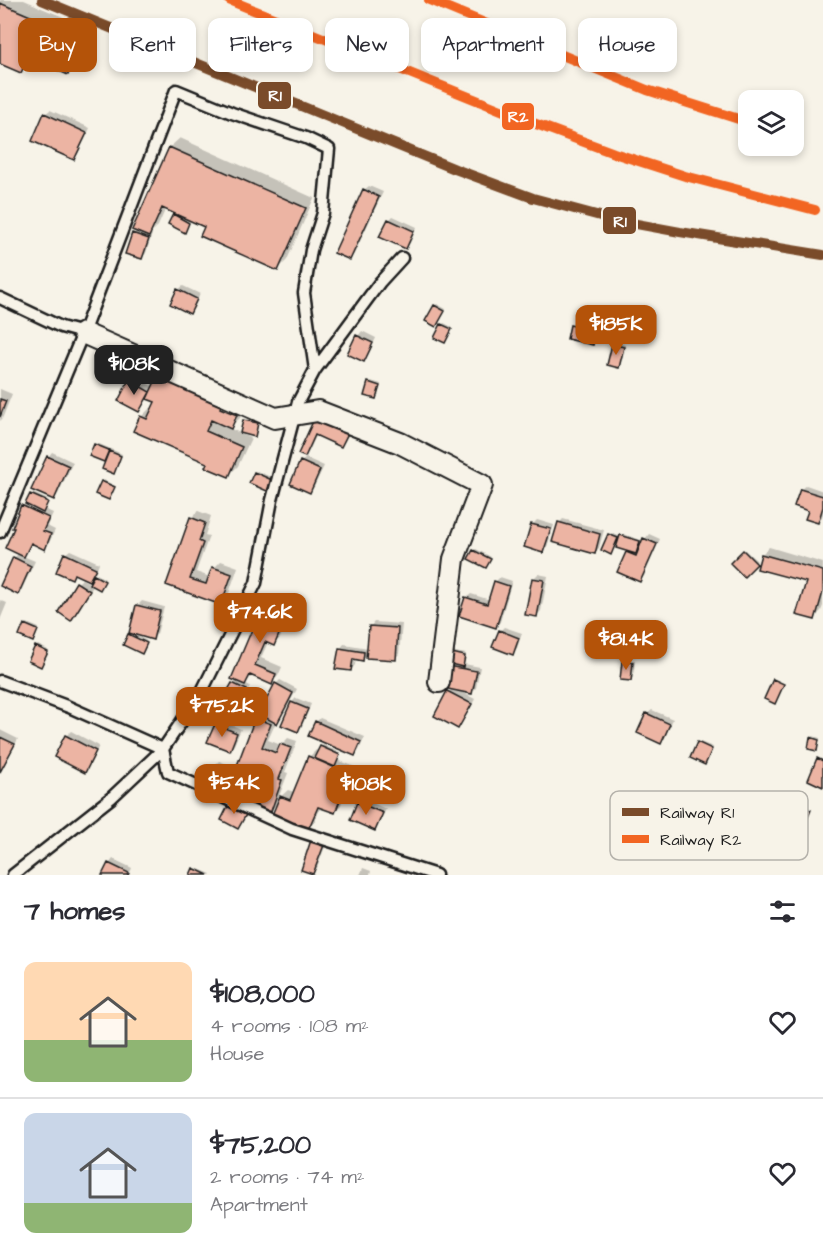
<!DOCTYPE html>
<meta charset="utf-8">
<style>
body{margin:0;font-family:"Architects Daughter",sans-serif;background:#f7f7f7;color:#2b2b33;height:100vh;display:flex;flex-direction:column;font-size:22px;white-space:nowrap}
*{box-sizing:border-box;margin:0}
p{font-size:20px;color:#7c7c81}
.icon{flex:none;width:33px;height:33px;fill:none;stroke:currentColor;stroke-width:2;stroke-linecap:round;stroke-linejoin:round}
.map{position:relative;height:875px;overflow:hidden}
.side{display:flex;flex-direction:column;background:#fff;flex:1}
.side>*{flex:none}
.hud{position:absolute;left:18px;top:18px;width:788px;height:54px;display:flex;gap:12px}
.tools{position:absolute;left:738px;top:90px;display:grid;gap:12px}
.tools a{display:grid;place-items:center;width:66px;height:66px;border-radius:12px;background:#fff;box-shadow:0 3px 9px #0003;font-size:30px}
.price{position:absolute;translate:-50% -51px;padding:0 14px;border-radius:12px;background:#b45309;color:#fff;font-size:20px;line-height:39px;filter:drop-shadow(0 2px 3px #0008)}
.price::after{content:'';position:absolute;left:50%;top:36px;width:18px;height:14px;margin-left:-9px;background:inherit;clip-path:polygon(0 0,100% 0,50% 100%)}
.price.active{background:#222;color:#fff}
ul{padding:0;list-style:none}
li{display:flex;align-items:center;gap:18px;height:150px;padding:0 24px}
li+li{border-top:2px solid #e1e1e2}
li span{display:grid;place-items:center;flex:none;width:168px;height:120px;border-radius:12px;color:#555}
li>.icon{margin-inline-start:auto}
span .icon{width:72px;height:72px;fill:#fffc;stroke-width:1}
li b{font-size:26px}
h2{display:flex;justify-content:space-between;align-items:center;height:72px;padding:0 24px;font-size:26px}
.chip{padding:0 21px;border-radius:12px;background:#fff;box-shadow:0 3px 9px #0003;font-size:21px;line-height:54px}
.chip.active{background:#b45309;color:#fff}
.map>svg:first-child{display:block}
.shadow{fill:#0003}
.building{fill:#ecb4a3;stroke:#1c1c1c;stroke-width:1.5}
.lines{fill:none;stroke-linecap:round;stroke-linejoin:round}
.service-casing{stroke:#1c1c1c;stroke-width:15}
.minor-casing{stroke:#1c1c1c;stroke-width:24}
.service{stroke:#f7f3e8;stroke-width:10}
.minor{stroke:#f7f3e8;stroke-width:20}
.rail-1-casing{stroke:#f7f3e8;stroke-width:15}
.rail-2-casing{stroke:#f7f3e8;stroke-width:15}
.rail-1{stroke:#7a4b2a;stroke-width:10}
.rail-2{stroke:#f26522;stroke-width:10}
.key{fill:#f7f3e8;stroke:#b5b2ab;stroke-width:1.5}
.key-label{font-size:16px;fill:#1c1c1c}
.line-badge{stroke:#f7f3e8;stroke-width:2}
.badge-label{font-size:16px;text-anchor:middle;font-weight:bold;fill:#fff}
</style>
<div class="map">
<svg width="823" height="875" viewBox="0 0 823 875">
<rect width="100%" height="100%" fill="#f7f3e8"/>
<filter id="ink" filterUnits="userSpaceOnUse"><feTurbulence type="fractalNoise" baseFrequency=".0167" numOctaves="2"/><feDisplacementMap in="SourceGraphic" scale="12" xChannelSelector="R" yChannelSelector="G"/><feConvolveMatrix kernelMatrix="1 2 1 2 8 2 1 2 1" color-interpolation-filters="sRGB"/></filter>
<g filter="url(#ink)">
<path class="shadow" d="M 0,0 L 24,0 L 92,29 L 77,64 L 68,73 L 32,58 L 30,62 L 21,72 L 0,62 Z
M 50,110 L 90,128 L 78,154 L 74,158 L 45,114 Z
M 180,138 L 314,198 L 287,260 L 278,269 L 206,226 L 191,219 L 186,229 L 174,215 L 176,213 L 166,208 L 158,226 L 150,234 L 152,234 L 146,253 L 142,258 L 133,234 L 137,231 L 134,229 L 170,147 Z
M 369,186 L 383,192 L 354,254 L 350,259 L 364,190 Z
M 393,216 L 417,227 L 410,243 L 406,247 L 389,220 Z
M 183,286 L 200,294 L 194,308 L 190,312 L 178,290 Z
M 437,304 L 446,309 L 438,323 L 435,306 Z
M 576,321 L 600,327 L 597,339 L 592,344 L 572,326 Z
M 444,323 L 452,327 L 447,339 L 442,325 Z
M 362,331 L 376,338 L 368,355 L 364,360 L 349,353 L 358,336 Z
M 615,343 L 625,345 L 620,365 L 618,366 L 613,345 Z
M 134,377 L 154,387 L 245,406 L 240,418 L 229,428 L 242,434 L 245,420 L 247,419 L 259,422 L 256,434 L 254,435 L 244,433 L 244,435 L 251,438 L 238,466 L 229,475 L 141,417 L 150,408 L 153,409 L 157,401 L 148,397 L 143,406 L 139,410 L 130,381 Z
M 371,381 L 381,384 L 376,397 L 369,383 Z
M 0,389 L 12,394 L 2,419 L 0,421 Z
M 316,418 L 351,428 L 345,441 L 341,445 L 317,434 L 309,451 L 305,455 Z
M 97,443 L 122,454 L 115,470 L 107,461 L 91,456 Z
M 52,452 L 73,462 L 58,494 L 54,498 L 48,457 Z
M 306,458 L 324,466 L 314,487 L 310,491 L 301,462 Z
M 257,471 L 273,478 L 267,489 L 255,473 Z
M 104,480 L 115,486 L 110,496 L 103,482 Z
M 806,485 L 823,491 L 823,513 L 822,517 L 817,521 L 810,510 L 801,489 Z
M 33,493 L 48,500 L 44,509 L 53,513 L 47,526 L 55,530 L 49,543 L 44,548 L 32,542 L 28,551 L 23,556 L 35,561 L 22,589 L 18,593 L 14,558 L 19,553 L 23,506 L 28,502 Z
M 198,511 L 211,516 L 205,535 L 209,536 L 196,572 L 210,577 L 214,568 L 221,561 L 238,567 L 228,596 L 221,603 L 167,584 L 191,518 Z
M 563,519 L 604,530 L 599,548 L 594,553 L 559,523 Z
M 537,520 L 554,525 L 547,547 L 543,551 L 526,546 L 533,524 Z
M 611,533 L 621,537 L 623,534 L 641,540 L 638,549 L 640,550 L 645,539 L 649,534 L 660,539 L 644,576 L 640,581 L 627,553 L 629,551 L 621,538 L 619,537 L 611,553 L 603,549 Z
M 769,547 L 823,563 L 823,606 L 821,611 L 814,618 L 808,581 L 758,568 L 762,554 Z
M 476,549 L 491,557 L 487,564 L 474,551 Z
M 70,550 L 99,563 L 94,575 L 89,580 L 75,573 L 71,577 L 65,554 Z
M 745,550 L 757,561 L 744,575 L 732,563 Z
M 97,574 L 105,579 L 101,586 L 94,585 L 75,615 L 71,619 L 60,612 L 78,583 L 82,579 L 91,584 Z
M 538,574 L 548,576 L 541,611 L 537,615 L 534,578 Z
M 500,577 L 512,581 L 500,622 L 495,626 L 466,598 L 471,594 L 490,600 L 495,582 Z
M 272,595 L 295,604 L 280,638 L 273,644 L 268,642 L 261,658 L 282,667 L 278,676 L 271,683 L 253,675 L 245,683 L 250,686 L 247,691 L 260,699 L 255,708 L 250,712 L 225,699 L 234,684 L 237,680 L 233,678 L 265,601 Z
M 0,600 L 7,603 L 0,620 Z
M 142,601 L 164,607 L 157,634 L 152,638 L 138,634 L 137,636 L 147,641 L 143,650 L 129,635 L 138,605 Z
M 374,622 L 402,624 L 399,654 L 395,659 L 368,654 L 362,659 L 356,658 L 355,665 L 351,670 L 340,649 L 344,644 L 368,648 L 370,627 Z
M 27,623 L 39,628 L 33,640 L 25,624 Z
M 504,627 L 522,633 L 517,648 L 512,653 L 500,631 Z
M 38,645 L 48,650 L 42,663 L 36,647 Z
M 455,652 L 466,654 L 464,664 L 480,667 L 476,688 L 472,692 L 458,690 L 475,699 L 462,723 L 457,727 L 436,716 L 449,692 L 452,688 L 445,687 L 454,654 Z
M 625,660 L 635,660 L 633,678 L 631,680 L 623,661 Z
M 280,680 L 297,689 L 281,718 L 276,722 L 268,740 L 281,745 L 288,738 L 297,741 L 285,772 L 288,773 L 278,799 L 288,790 L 294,792 L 309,757 L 316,750 L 319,752 L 323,745 L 341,753 L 338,760 L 374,775 L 366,793 L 361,798 L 386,809 L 379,824 L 375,829 L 358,803 L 361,801 L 345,794 L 341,805 L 334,812 L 321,806 L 315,821 L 308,828 L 278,803 L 269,812 L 252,806 L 242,823 L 238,828 L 238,791 L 212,768 L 219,761 L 237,768 L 256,719 L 261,714 L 276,684 Z
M 296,698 L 311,704 L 302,726 L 298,730 L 292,702 Z
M 652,710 L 673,719 L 665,737 L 661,742 L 647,714 Z
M 320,718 L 365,737 L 359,750 L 355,755 L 316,722 Z
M 220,720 L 241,729 L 234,745 L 229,750 L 216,725 Z
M 0,730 L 18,739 L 0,774 Z
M 71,731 L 99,746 L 89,766 L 84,771 L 66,736 Z
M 813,736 L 820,738 L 818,747 L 816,749 L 811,738 Z
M 700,742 L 713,747 L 706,762 L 699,743 Z
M 312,841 L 327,841 L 317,868 L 313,873 Z
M 113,859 L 132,868 L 129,875 L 104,875 L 109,864 Z
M 196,868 L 211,874 L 210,875 L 192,875 Z
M 363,868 L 371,871 L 370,875 L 360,875 Z"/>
<path class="building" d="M 0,3 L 84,39 L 68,75 L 28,57 L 21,73 L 0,64 Z
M 44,113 L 87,133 L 74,160 L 32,141 Z
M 169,147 L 306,208 L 278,271 L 200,236 L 204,227 L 162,208 L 149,237 L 132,230 Z
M 363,189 L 379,197 L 350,260 L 334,253 Z
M 173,214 L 189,223 L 185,233 L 168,224 Z
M 388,219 L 414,231 L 406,249 L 379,237 Z
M 132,233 L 149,239 L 142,259 L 125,254 Z
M 177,289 L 197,299 L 190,314 L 170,304 Z
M 434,305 L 445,311 L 436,327 L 425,321 Z
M 441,324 L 452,329 L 445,343 L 434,338 Z
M 570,325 L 596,331 L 593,345 L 567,339 Z
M 356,335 L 373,343 L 364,362 L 347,354 Z
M 612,344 L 624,347 L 619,368 L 607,365 Z
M 158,375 L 222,403 L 220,408 L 237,415 L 231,429 L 211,420 L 206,431 L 242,447 L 229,477 L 205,467 L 207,463 L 133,431 L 140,416 L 147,419 L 155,402 L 147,399 Z
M 129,380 L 150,392 L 139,412 L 118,401 Z
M 368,382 L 380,386 L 376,399 L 364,396 Z
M 0,399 L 6,401 L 0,417 Z
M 315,417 L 348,433 L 341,447 L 315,435 L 305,457 L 298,454 Z
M 243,420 L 258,423 L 255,437 L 240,433 Z
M 94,444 L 109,450 L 104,462 L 89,456 Z
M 109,451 L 121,456 L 114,474 L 102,469 Z
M 47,456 L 69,466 L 54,500 L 31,490 Z
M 300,461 L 320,470 L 310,493 L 290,484 Z
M 254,472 L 272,480 L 267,491 L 249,483 Z
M 101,481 L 115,487 L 109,500 L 95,494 Z
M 800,489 L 823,496 L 823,507 L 818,523 L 805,519 L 808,511 L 794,506 Z
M 30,494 L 48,502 L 43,513 L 25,504 Z
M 21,505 L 49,518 L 43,531 L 51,534 L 45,550 L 31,543 L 24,557 L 5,548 L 14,528 L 12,528 Z
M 190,517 L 205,523 L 199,541 L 203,543 L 190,579 L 206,584 L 212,567 L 232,574 L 221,605 L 166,585 Z
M 558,522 L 600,534 L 595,554 L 552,542 Z
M 531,524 L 551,529 L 543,553 L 524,547 Z
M 608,534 L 618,538 L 611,555 L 601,550 Z
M 620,535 L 640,541 L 636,554 L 616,548 Z
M 643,538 L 657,544 L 640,582 L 617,572 L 626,552 L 636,556 Z
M 473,550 L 491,559 L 486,568 L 468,559 Z
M 743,550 L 757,564 L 744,577 L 730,563 Z
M 64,553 L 96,568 L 89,581 L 74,574 L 72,579 L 56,572 Z
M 761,554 L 823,571 L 823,592 L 815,620 L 796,615 L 806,582 L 757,569 Z
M 13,557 L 31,566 L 18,595 L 0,586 Z
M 94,575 L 105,581 L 100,590 L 89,584 Z
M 532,578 L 544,580 L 537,617 L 525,615 Z
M 494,581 L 509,586 L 496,628 L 459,616 L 465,597 L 487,604 Z
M 76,582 L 90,591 L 71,621 L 58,612 Z
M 264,601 L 289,611 L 274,646 L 265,642 L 255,665 L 276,674 L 272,685 L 250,675 L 245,685 L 231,679 Z
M 136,605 L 160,611 L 153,640 L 129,633 Z
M 24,624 L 38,630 L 33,642 L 19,636 Z
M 369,626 L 398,628 L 396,660 L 366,658 Z
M 499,630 L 519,638 L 513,655 L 492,647 Z
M 128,634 L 147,643 L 142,654 L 123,645 Z
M 35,646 L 48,652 L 41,667 L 28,661 Z
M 339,648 L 364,652 L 363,661 L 353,659 L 351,671 L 335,669 Z
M 452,653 L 465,656 L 463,667 L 450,664 Z
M 622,661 L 633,662 L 631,681 L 620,680 Z
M 447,666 L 477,671 L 472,694 L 443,688 Z
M 773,679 L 784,684 L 775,704 L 764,699 Z
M 232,683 L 247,690 L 244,696 L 256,703 L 251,714 L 223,699 Z
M 275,683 L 293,693 L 277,724 L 259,714 Z
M 447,691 L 472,704 L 458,729 L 434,716 Z
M 291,702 L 308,709 L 298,732 L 281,725 Z
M 646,713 L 670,724 L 661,744 L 637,733 Z
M 255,718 L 271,724 L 262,747 L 276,753 L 280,744 L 291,748 L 279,779 L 282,780 L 270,814 L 233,800 L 236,792 L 206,780 L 211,767 L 233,776 Z
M 315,721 L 361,742 L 355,756 L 308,736 Z
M 215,724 L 237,733 L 230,751 L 207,742 Z
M 65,735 L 96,751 L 85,773 L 54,757 Z
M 0,737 L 15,744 L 0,772 Z
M 810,737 L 819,740 L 817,751 L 808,749 Z
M 697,742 L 712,749 L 705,765 L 690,758 Z
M 320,746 L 340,755 L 335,767 L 314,758 Z
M 308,756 L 368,782 L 359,802 L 342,795 L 335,813 L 318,807 L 308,830 L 272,815 L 280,796 L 290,800 Z
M 817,758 L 823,761 L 823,787 L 808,780 Z
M 230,802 L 248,811 L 238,829 L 221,820 Z
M 357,802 L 383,813 L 375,831 L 350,820 Z
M 800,806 L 811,810 L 799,838 L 788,833 Z
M 311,840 L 324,845 L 313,874 L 301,870 Z
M 108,863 L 129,873 L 128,875 L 102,875 Z
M 193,868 L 208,875 L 190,875 Z"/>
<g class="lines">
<g class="service-casing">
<path id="service" d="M 0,298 L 61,327 L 83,333 L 176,90 L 232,113 L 306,138 L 329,149 L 323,213 L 311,250 L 304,293 L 315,370 L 298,402 L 272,500 L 256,583 L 201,693 L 163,749 L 69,707 L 0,681
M 315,370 L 380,282 L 402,258
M 0,532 L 83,333
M 163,749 L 168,772 L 292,829 L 436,875
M 13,875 L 111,798 L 163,749"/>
</g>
<g class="minor-casing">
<path id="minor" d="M 83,333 L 275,418 L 318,411 L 400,443 L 482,485 L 454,559 L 439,682"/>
</g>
<use href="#service" class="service"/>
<use href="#minor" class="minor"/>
<g class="rail-1-casing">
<path id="rail-1" d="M 42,0 L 455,169 L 533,198 L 615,220 L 680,232 L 823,255"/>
</g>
<g class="rail-2-casing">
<path id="rail-2" d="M 229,0 L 536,124 L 614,153 L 685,176 L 815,210
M 429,0 L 647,90 L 748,122"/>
</g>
<use href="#rail-1" class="rail-1"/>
<use href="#rail-2" class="rail-2"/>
</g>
</g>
<rect x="610" y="791" width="198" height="69" rx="9" class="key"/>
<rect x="622" y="808" width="27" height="8" fill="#7a4b2a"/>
<rect x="622" y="835" width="27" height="8" fill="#f26522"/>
<g class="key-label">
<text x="660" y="818">Railway R1</text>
<text x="660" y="845">Railway R2</text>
</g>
<g class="line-badge">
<rect x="257" y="81" width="35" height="29" rx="6" fill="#7a4b2a"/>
<rect x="501" y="102" width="34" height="29" rx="6" fill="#f26522"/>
<rect x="602" y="206" width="35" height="29" rx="6" fill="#7a4b2a"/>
</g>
<g class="badge-label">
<text x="275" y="101">R1</text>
<text x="518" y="122">R2</text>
<text x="620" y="227">R1</text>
</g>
</svg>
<div class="tools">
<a><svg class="icon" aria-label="layers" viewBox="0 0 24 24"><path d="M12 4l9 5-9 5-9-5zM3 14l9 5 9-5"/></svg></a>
</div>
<b class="price" style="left:616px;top:356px">$185K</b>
<b class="price active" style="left:134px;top:396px">$108K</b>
<b class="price" style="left:260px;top:644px">$74.6K</b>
<b class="price" style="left:626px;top:671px">$81.4K</b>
<b class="price" style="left:222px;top:738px">$75.2K</b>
<b class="price" style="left:234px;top:815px">$54K</b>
<b class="price" style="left:366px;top:816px">$108K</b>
<div class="hud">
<a class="chip active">Buy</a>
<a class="chip">Rent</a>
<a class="chip">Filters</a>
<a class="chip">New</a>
<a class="chip">Apartment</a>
<a class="chip">House</a>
</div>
</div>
<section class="side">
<h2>7 homes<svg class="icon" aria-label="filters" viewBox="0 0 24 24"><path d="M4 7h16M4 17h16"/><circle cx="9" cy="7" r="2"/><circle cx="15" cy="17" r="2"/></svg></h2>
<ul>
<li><span style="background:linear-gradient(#ffd9b3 65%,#8fb573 0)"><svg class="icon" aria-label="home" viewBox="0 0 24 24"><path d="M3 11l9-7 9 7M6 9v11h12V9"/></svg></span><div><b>$108,000</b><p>4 rooms · 108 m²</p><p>House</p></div><svg class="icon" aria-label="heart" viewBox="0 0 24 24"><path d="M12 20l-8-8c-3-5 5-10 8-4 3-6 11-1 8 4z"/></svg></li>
<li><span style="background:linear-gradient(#c9d6e8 75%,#8fb573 0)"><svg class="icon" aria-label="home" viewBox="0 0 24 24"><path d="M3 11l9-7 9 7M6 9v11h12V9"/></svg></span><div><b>$75,200</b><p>2 rooms · 74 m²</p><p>Apartment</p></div><svg class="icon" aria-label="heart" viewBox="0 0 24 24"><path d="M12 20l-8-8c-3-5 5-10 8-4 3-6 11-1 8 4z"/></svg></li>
</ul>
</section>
